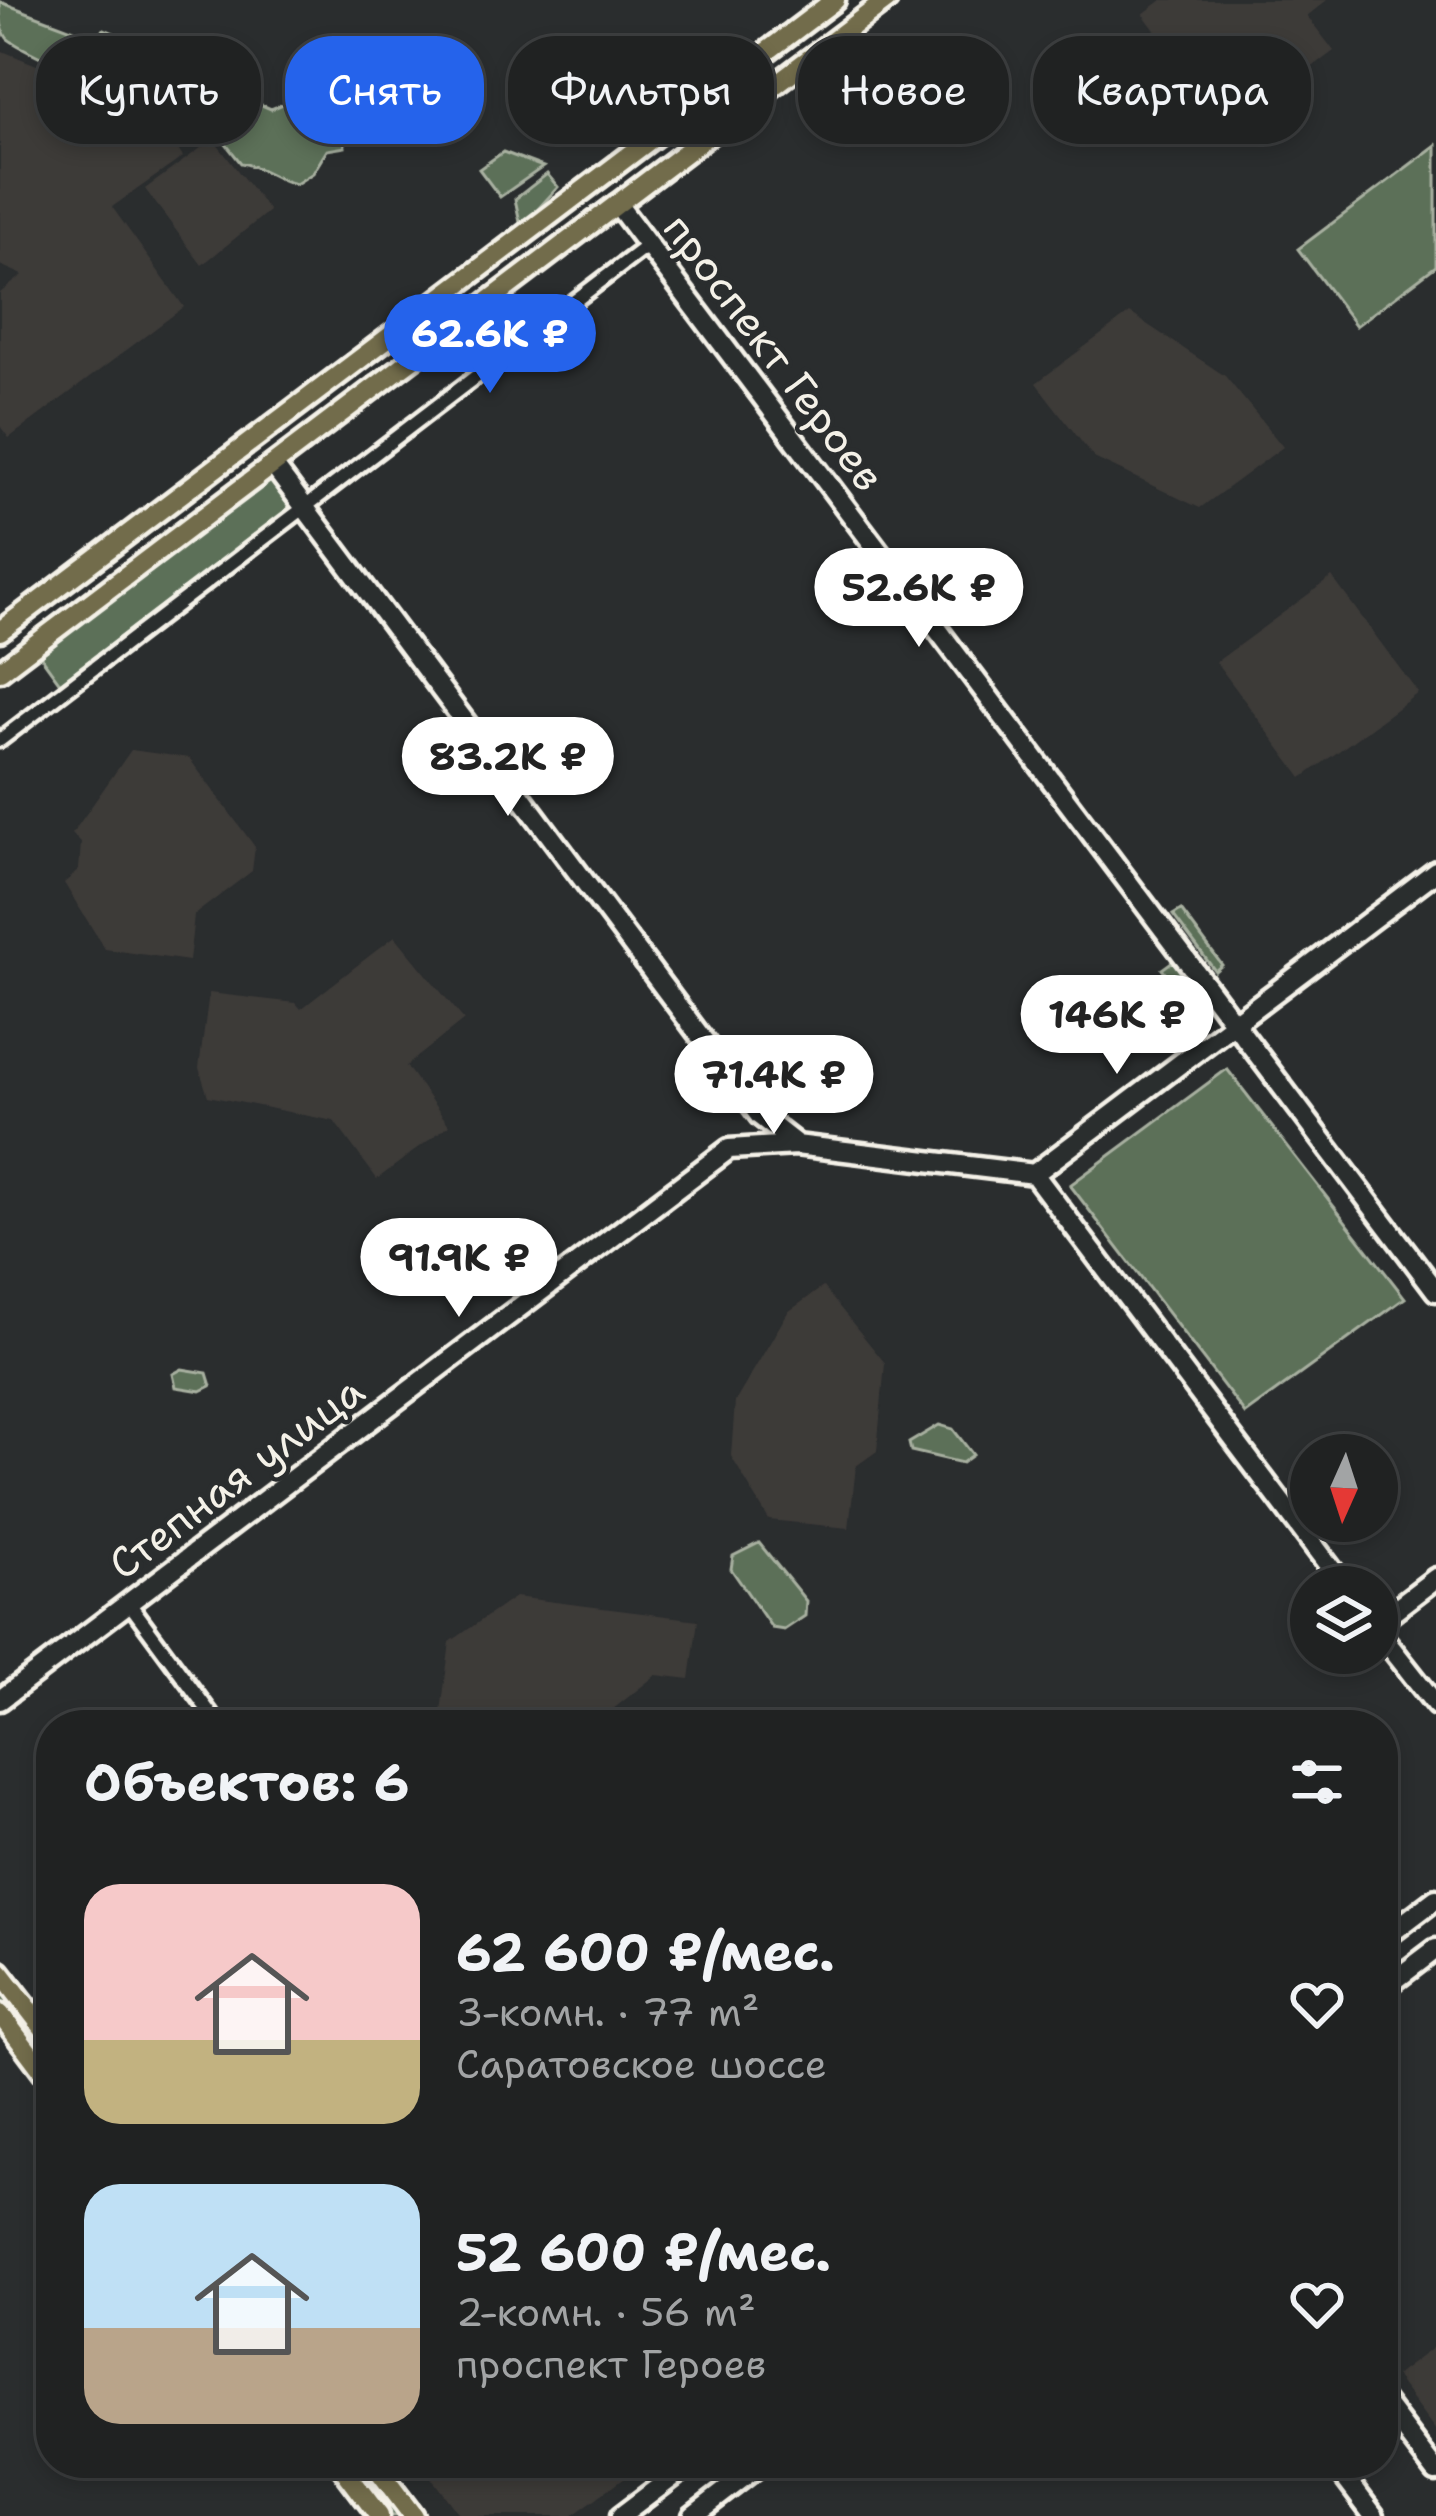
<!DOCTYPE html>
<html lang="ru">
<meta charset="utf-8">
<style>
body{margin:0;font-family:"Shantell Sans",sans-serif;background:#282a2a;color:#f1f3f6;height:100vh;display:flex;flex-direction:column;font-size:45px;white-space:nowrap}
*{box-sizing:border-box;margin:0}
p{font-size:39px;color:#a2a4a5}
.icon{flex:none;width:66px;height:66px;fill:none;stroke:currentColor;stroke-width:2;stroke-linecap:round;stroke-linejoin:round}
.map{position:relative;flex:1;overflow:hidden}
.details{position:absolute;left:36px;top:1710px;width:1362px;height:768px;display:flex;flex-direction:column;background:#202222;border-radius:48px;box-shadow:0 6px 18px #0003,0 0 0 3px #3d3f40}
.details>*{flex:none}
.top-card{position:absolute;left:36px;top:36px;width:1365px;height:108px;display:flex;gap:24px}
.needle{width:78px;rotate:183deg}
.buttons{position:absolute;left:1290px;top:1434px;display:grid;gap:24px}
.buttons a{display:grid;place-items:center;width:108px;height:108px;border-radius:50%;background:#202222;box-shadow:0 6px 18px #0003,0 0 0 3px #3d3f40;font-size:60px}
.price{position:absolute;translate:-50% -102px;padding:0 27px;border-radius:42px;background:#fff;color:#222;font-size:39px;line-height:78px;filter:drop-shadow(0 3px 6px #0008)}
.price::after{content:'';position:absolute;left:50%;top:72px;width:36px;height:27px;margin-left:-18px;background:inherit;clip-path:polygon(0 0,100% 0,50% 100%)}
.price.selected{background:#2563eb;color:#fff}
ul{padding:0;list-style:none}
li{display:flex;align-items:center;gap:36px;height:300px;padding:0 48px}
li span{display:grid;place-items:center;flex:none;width:336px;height:240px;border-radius:36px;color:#555}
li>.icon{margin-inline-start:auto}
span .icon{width:144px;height:144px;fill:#fffc;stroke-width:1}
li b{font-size:51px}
h2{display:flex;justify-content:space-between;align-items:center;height:144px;padding:0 48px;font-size:51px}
.pill{padding:0 42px;border-radius:48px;background:#202222;box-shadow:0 6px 18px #0003,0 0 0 3px #3d3f40;font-size:42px;line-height:108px}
.pill.selected{background:#2563eb;color:#fff}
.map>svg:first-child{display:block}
.built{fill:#3e3b39}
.green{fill:#5b6f59;stroke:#a8b0a0;stroke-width:3}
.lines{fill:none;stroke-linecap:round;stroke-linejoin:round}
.street-casing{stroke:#f4f1e8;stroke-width:21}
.secondary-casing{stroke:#f4f1e8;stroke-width:27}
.primary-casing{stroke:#f4f1e8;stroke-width:27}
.street{stroke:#2a2d2e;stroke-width:12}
.secondary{stroke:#2a2d2e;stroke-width:18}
.primary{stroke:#726c4b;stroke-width:18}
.labels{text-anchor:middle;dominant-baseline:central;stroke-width:9;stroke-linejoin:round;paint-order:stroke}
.street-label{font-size:42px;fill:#f4f1e8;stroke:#2a2d2e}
</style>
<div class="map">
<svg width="1436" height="2516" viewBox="0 0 1436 2516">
<rect width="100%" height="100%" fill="#2a2d2e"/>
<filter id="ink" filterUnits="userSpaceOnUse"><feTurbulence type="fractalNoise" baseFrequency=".00833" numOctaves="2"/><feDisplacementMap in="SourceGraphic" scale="24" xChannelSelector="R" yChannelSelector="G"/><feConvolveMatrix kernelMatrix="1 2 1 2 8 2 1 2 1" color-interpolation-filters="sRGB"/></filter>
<g filter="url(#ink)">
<path class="built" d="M 1162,0 L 1327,0 L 1307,16 L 1334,51 L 1228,129 L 1143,14 Z
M 0,50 L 151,112 L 183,157 L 112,207 L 184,307 L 9,438 L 0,426 L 0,293 L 23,275 L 0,265 Z
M 213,139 L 269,211 L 202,265 L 145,189 Z
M 1130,313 L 1225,376 L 1283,447 L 1200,508 L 1094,458 L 1036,383 Z
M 1332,577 L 1418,693 L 1302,778 L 1216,662 Z
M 131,750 L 189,758 L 255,847 L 252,871 L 194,915 L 189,961 L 105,949 L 64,883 L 79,870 L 81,843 L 72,834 Z
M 395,936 L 464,1020 L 406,1066 L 449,1125 L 377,1179 L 334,1121 L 208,1096 L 199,1068 L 209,993 L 296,1003 L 301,1009 Z
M 823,1287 L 885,1363 L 877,1451 L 856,1466 L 849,1528 L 769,1520 L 731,1456 L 735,1402 L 788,1312 Z
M 515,1597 L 698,1620 L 690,1679 L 656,1675 L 593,1725 L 440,1720 L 450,1642 Z
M 1436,2345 L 1436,2431 L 1395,2376 Z
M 420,2463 L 644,2463 L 572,2516 L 460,2516 Z"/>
<path class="green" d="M 0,2 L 98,39 L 104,29 L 126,38 L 113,60 L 81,46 L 78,55 L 134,77 L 139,67 L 128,58 L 132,49 L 271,109 L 283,104 L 310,114 L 316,126 L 344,138 L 345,147 L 327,150 L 313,173 L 296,184 C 275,180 262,166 241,163 L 209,123 L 209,117 L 236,121 L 237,111 L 209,101 L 191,126 L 180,126 L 169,112 C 159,113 18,49 7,38 C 0,28 0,14 0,2 Z
M 1436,145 L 1436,266 L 1356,326 L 1298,249 Z
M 503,152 L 543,167 L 500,197 L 479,169 Z
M 547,174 L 558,187 L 527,221 L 520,222 L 515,199 Z
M 271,477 L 293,506 L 60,683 L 39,654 Z
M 1181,910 L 1222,965 L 1215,971 L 1173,915 Z
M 1173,961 L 1197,992 L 1186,1001 L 1162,969 Z
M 1227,1069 L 1405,1298 L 1245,1414 L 1070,1185 Z
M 182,1369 L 207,1373 L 211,1386 L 201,1391 L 176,1387 L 173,1374 Z
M 939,1425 L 953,1429 L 973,1455 L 962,1463 L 911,1451 L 909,1443 Z
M 759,1543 L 806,1601 L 805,1616 L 784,1630 L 772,1628 L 731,1569 L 733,1556 Z
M 0,1981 L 51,2048 L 51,2072 L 0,2005 Z
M 346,2463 L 365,2463 L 405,2516 L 386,2516 Z"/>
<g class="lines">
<g class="street-casing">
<path id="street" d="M 0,740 L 648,245
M 129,1603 L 219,1725"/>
</g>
<g class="secondary-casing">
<path id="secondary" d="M 617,204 L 1436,1291
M 273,465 L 760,1116 L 796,1144
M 1034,1174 L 1345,1587
M 1377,1623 L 1436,1578
M 1377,1630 L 1436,1705
M 0,1700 L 729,1149 L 796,1145 L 1034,1174 L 1436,871
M 1383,1939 L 1436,1899
M 1383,1989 L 1436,1949
M 1383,2402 L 1436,2472
M 1334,2463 L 1374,2516
M 621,2516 L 691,2463
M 693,2516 L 762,2463"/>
</g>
<g class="primary-casing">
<path id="primary" d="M 0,631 L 835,0
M 0,671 L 887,0
M 0,1972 L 51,2038
M 0,2014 L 51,2082
M 339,2463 L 379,2516
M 373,2463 L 413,2516"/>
</g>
<use href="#street" class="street"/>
<use href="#secondary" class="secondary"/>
<use href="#primary" class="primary"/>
</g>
</g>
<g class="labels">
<g class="street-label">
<text transform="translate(774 352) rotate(53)">проспект Героев</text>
<text transform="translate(236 1477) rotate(-37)">Степная улица</text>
</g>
</g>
</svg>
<div class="buttons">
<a><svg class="needle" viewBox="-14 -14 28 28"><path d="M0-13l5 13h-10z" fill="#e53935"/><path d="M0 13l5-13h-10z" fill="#a2a4a5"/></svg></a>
<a><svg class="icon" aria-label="layers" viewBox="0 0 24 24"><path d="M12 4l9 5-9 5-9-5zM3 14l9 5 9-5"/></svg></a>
</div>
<b class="price selected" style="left:490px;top:396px">62.6K ₽</b>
<b class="price" style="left:919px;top:650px">52.6K ₽</b>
<b class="price" style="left:508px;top:819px">83.2K ₽</b>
<b class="price" style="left:1117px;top:1077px">146K ₽</b>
<b class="price" style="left:774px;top:1137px">71.4K ₽</b>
<b class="price" style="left:459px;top:1320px">91.9K ₽</b>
<div class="top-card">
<a class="pill">Купить</a>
<a class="pill selected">Снять</a>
<a class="pill">Фильтры</a>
<a class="pill">Новое</a>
<a class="pill">Квартира</a>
</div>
<section class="details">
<h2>Объектов: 6<svg class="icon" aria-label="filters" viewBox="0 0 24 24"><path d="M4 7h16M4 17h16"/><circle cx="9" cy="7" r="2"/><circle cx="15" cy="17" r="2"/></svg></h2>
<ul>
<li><span style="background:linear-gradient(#f6c9c9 65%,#c2b280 0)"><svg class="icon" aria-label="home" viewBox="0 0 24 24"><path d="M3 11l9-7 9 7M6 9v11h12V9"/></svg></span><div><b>62 600 ₽/мес.</b><p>3-комн. · 77 m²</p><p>Саратовское шоссе</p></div><svg class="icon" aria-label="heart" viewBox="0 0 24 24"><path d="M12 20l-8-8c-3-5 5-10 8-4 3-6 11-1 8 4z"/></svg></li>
<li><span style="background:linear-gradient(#bfe0f5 60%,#b9a48a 0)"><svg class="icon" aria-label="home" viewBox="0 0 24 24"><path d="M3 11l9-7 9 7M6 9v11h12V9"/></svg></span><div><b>52 600 ₽/мес.</b><p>2-комн. · 56 m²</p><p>проспект Героев</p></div><svg class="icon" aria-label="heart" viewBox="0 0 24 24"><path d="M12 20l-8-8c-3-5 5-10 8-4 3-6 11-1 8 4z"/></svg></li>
</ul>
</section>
</div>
